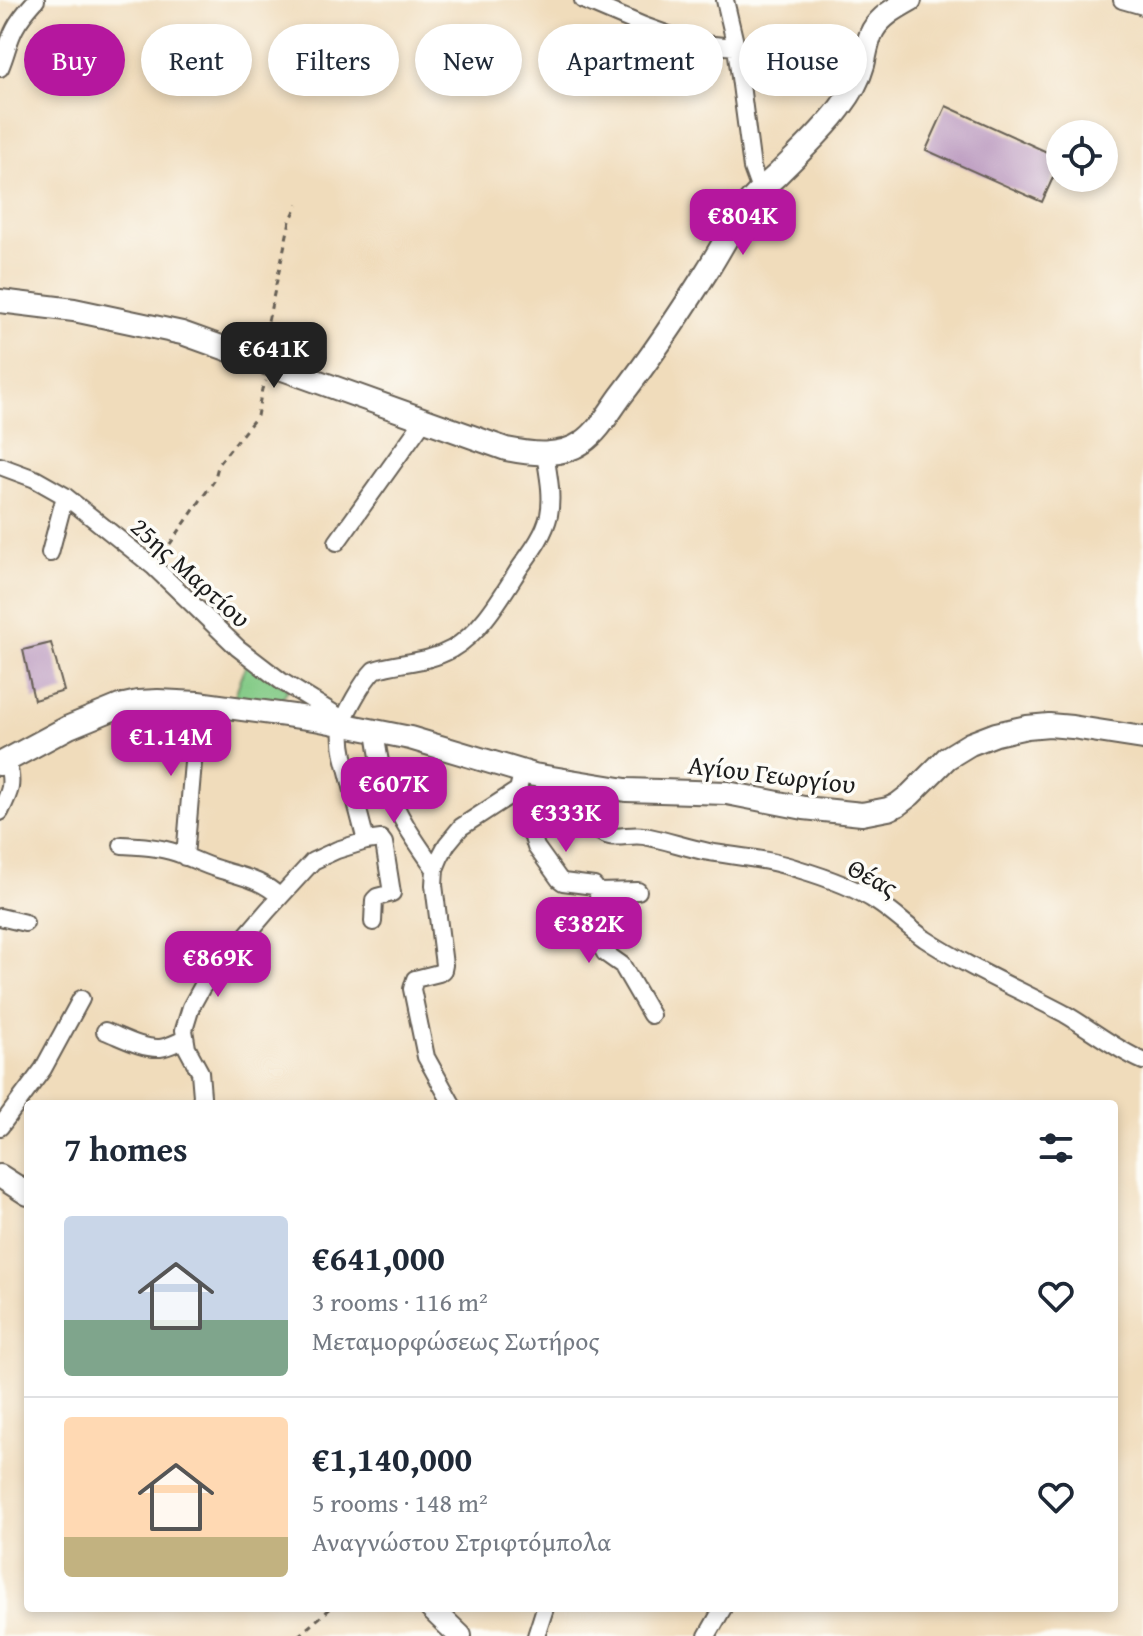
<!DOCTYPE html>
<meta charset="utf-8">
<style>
body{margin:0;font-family:"Gentium Book Plus",serif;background:#f6f6f7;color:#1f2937;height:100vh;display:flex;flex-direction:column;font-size:30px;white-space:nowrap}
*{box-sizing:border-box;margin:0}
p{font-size:26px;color:#747a83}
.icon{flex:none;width:44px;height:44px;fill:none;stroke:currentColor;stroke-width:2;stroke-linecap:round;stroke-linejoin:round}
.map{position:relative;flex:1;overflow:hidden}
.panel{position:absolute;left:24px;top:1100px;width:1094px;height:512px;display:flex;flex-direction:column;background:#fff;border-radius:8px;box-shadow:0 4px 12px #0003}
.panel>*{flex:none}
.banner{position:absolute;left:24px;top:24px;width:1096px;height:72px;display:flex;gap:16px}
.buttons{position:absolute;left:1046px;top:120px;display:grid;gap:16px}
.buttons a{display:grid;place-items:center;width:72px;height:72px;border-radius:50%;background:#fff;box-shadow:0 4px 12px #0003;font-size:40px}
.price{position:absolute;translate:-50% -68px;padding:0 18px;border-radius:16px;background:#b5179e;color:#fff;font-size:26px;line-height:52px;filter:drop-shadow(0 2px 4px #0008)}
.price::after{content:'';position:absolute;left:50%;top:48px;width:24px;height:18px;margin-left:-12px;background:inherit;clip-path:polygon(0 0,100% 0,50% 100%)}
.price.selected{background:#222;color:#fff}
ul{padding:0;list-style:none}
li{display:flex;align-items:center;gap:24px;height:200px;padding:0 40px}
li+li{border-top:2px solid #e0e1e3}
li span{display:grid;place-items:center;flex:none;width:224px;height:160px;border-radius:8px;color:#555}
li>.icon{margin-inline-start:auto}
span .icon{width:96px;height:96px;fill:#fffc;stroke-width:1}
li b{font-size:34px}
h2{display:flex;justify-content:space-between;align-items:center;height:96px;padding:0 40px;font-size:34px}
.tag{padding:0 28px;border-radius:36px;background:#fff;box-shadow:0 4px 12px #0003;font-size:28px;line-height:72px}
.tag.selected{background:#b5179e;color:#fff}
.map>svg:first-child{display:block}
.green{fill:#84cb87;stroke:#507452;stroke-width:2}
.building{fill:#bd9dc1}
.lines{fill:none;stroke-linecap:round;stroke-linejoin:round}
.street-casing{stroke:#665f54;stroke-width:20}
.secondary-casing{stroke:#665f54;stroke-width:26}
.path{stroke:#665f54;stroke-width:3;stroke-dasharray:6 6;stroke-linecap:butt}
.street{stroke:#fff;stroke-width:16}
.secondary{stroke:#fff;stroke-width:22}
.labels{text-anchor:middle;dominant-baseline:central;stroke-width:7;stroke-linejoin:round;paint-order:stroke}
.street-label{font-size:26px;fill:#1c1c1c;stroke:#fdfcf7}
</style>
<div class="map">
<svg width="1143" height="1636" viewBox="0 0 1143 1636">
<rect width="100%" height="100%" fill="#fdfcf7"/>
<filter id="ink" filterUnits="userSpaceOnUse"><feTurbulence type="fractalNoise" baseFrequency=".0125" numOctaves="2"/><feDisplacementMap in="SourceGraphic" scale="16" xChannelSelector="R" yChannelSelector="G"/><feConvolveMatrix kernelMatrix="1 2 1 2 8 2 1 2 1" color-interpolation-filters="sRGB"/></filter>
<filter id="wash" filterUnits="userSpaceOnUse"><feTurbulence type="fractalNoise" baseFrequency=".006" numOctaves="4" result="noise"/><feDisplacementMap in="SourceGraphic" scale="32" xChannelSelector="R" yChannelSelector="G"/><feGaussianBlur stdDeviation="1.8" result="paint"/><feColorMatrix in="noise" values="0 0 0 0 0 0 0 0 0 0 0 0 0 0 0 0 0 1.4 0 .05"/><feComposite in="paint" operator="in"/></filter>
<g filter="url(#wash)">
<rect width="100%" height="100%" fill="#f0dcbb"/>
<path class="green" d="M 247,661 L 288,689 L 278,706 L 233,701 Z"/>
<g id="blocks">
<path class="building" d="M 946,106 L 1060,158 L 1060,162 L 1042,202 L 926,150 Z
M 51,643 L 64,691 L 34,700 L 23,650 Z"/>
</g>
</g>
<g filter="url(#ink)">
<use href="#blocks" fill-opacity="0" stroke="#665f54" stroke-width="2"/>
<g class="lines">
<g class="street-casing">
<path id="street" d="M 583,0 L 644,26 L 691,43 L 736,47
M 725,0 L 736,47 L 752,168 L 760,190
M 1122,0 L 1143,6
M 0,68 C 6,55 8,41 15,28 C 20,18 28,9 36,0
M 0,466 L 35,479 L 65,496 L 154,567 L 238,648 L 281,681 L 338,716 L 341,723
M 337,542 L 424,420
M 50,553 L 65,496
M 375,732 C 378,750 380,770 387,787 C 398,817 417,843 435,869
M 586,784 C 587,800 585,817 597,829 C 611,843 627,833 644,836 C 666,840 687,848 709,852 C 739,857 769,859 798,869 C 825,877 854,887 877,902 C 894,913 908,927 925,939 C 969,968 1018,989 1065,1014 C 1091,1029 1115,1049 1143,1061
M 518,790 L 536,847 L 559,879 L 563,882 L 594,886 L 598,892 L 638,891
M 0,812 C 10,792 14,784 7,762
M 122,845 C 141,846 159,847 177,853 C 191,858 204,865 218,869 C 242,877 261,879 280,897
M 185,857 L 198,703
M 598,892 L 600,944 L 605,953 L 622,965 L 651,1015
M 0,917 L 25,923
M 373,922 L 374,900 L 377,897 L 392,893 L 384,843 L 381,839 L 366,841 L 344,756 C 342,747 341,738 342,729 C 343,715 364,680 374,670 C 401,661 425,664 452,649 C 482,631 501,597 519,569 C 531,552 544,536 549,515 C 553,495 548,473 545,454
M 105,1031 C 121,1037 142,1049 160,1048 C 169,1047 177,1042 185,1039
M 200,1104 L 202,1096 L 200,1072 L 187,1048 L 184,1030 L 191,1007 L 202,987 L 268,910 L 313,861 L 337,850 L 366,841
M 452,1104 L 426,1057 L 412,989 L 415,979 L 439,973 L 443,970 L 444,965 L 434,885 L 435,869 L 440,857 L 447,844 L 461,827 L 518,790 L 522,773
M 0,1127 L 43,1069 L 81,999
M 536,1636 L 545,1608
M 707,1636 L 723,1608"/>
</g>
<g class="secondary-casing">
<path id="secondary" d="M 0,301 L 74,310 L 182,333 L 506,449 C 531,454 560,458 583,442 C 599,431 610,411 621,396 C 652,356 680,314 707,271 C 721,249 733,225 748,204 C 757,193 768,183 778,174 C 799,153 822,132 840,108 C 850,95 859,80 863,65 C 866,53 867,41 873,30 C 881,16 896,8 910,0
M 0,764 L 69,727 L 120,706 L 138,702 L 158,701 L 198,703 L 315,719 L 410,738 L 534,775 L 626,790 L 727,793 L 804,808 L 862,814 L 888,809 L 897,805 L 910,795 L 947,758 L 970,744 L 996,734 L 1027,727 L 1049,725 L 1072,727 L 1143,738
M 0,1176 L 28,1194
M 431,1608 L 460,1636"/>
</g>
<path class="path" d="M 263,344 L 290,221 L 298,204
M 163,554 L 214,481 L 219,463 L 257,416 L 262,389 L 266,381
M 298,1636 L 331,1608"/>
<use href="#street" class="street"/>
<use href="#secondary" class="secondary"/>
</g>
</g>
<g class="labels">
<g class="street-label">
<text transform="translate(191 572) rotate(42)">25ης Μαρτίου</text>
<text transform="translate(772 774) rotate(7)">Αγίου Γεωργίου</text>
<text transform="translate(873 877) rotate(28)">Θέας</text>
</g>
</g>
</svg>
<div class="buttons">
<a><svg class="icon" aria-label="locate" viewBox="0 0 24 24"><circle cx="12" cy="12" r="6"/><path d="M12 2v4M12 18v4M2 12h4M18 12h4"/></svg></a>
</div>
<b class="price" style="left:743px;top:257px">€804K</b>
<b class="price selected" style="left:274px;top:390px">€641K</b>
<b class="price" style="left:171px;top:778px">€1.14M</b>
<b class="price" style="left:394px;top:825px">€607K</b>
<b class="price" style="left:566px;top:854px">€333K</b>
<b class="price" style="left:589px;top:965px">€382K</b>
<b class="price" style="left:218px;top:999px">€869K</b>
<div class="banner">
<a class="tag selected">Buy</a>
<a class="tag">Rent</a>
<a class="tag">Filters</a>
<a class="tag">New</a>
<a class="tag">Apartment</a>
<a class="tag">House</a>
</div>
<section class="panel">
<h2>7 homes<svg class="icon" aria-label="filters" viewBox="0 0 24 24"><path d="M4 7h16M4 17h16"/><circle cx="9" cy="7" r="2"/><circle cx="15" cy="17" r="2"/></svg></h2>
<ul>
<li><span style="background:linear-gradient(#c9d6e8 65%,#7fa58c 0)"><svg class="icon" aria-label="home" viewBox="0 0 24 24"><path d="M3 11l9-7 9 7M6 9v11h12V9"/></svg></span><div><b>€641,000</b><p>3 rooms · 116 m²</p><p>Μεταμορφώσεως Σωτήρος</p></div><svg class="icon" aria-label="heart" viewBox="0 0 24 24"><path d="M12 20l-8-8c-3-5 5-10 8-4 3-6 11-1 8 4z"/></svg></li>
<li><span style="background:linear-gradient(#ffd9b3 75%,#c2b280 0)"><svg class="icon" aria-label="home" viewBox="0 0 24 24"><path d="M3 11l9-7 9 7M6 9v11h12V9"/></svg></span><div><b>€1,140,000</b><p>5 rooms · 148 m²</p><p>Αναγνώστου Στριφτόμπολα</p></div><svg class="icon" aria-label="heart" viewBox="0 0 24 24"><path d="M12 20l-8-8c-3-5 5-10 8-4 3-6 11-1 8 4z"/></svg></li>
</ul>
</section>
</div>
